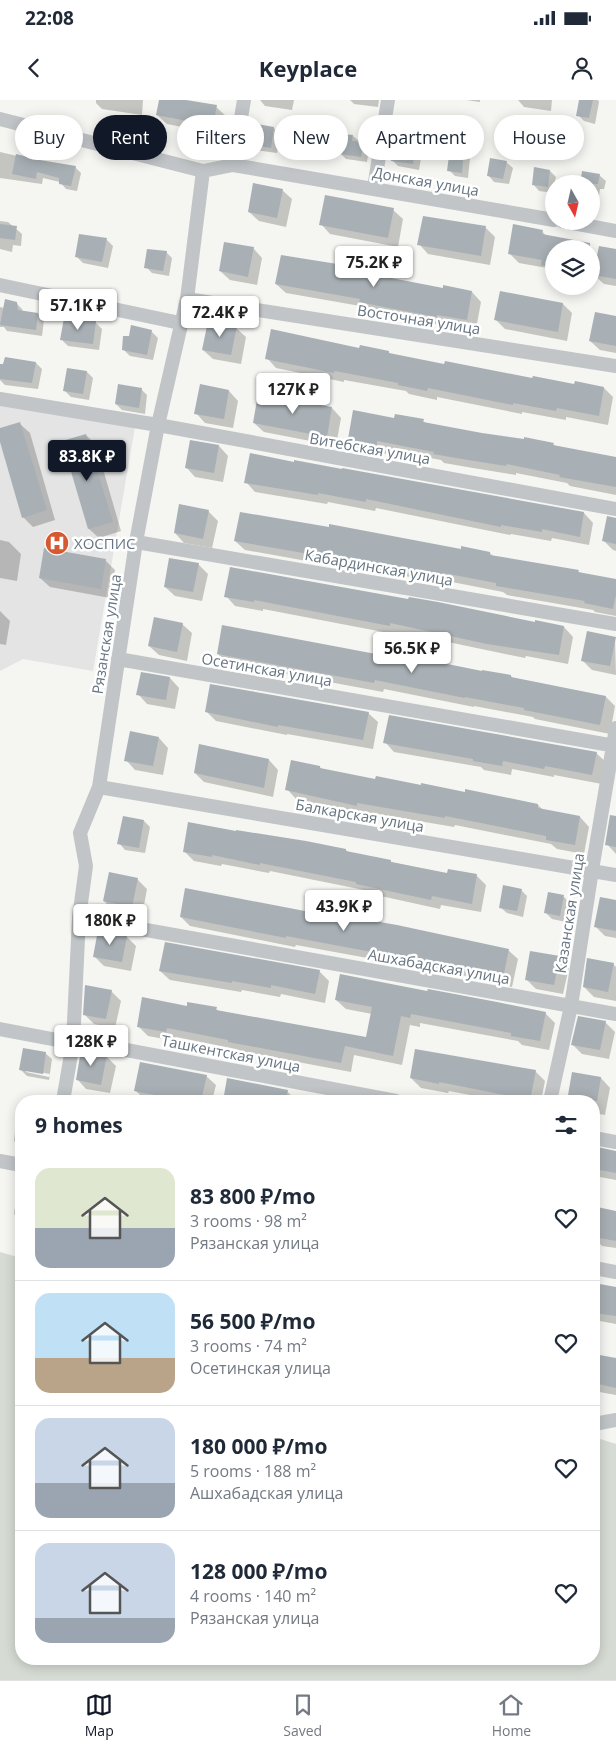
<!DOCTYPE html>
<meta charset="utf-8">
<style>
body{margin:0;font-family:"Open Sans",sans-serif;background:#f2f2f3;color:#1f2937;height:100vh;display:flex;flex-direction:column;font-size:19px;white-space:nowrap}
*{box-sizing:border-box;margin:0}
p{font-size:16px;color:#747a83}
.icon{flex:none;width:28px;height:28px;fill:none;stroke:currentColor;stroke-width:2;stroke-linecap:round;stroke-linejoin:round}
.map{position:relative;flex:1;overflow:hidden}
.side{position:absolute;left:15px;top:995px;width:585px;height:570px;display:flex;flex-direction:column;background:#fff;border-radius:20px;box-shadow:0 2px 12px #0003}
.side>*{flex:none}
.guide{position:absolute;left:15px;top:15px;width:586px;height:45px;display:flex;gap:10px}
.needle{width:32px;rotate:172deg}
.tools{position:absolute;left:545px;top:75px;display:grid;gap:10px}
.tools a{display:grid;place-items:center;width:55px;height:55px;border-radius:50%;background:#fff;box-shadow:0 2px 12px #0003;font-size:25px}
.price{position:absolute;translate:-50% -42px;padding:0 11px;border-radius:5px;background:#fff;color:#222;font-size:16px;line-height:32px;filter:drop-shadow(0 1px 2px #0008)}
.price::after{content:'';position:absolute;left:50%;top:30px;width:15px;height:11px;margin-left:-8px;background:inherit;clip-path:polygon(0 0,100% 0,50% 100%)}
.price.active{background:#111827;color:#fff}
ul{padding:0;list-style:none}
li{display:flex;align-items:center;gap:15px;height:125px;padding:0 20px}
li+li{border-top:1px solid #e0e1e3}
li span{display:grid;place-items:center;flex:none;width:140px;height:100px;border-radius:15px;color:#555}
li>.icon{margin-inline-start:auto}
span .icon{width:60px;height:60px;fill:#fffc;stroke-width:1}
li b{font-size:21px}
h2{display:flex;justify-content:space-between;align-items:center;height:60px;padding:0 20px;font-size:21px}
.pill{padding:0 18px;border-radius:22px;background:#fff;box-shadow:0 2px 12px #0003;font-size:18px;line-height:45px}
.pill.active{background:#111827;color:#fff}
.status{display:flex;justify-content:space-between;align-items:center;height:35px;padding:0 25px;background:#fff;direction:ltr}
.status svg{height:14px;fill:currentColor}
header{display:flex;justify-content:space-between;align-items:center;height:65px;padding:0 20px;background:#fff;font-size:22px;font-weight:700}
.menu{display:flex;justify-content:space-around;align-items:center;height:70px;border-top:1px solid #e0e1e3;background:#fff;font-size:14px;color:#747a83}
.menu a{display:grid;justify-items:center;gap:2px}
.menu .active{color:#111827}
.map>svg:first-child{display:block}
.built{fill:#e3e4e3}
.green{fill:#d6dcd3}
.shadow{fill:#0003;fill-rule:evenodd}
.building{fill:#a8b0b5}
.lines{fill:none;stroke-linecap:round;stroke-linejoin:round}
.minor{stroke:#c1c5c8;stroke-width:14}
.labels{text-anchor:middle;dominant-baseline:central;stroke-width:5;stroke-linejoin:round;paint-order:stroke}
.street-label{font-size:15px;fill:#667581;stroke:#fff}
.poi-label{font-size:15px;fill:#667581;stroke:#fff;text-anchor:start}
</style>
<div class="status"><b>22:08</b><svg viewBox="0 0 49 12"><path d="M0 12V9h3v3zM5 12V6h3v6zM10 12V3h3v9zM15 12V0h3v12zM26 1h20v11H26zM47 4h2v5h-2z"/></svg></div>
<header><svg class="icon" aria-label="back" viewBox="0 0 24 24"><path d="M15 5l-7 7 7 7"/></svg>Keyplace<svg class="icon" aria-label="person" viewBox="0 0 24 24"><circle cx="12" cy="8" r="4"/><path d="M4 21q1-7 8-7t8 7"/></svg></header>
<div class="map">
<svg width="616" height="1580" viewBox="0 0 616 1580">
<rect width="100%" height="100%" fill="#f5f5f2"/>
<path class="built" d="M 0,305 L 135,327 L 93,571 L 23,559 L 0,571 Z"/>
<path class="green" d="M 0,1152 L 21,1158 L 21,1559 L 594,1559 L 594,1337 L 616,1344 L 616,1580 L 0,1580 Z"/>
<path class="shadow" d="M 96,0 L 143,0 L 142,15 L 102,9 L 96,3 Z
M 161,0 L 179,0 L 216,7 L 226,16 L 223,35 L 167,24 L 157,15 Z
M 260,0 L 294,0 L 292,10 L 265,6 Z
M 350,0 L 379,0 L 378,7 L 354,4 Z
M 466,0 L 480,0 L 480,2 Z
M 518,0 L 552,0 L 551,11 L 524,7 Z
M 581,0 L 598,0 L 599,2 L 595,24 L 584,21 L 578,15 Z
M 274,28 L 280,35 L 277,53 L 255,50 L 249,43 Z
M 353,36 L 369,49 L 367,62 L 346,59 L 340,53 Z
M 415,46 L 422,52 L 419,70 L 398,66 L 392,60 Z
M 451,50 L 464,51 L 470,58 L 468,78 L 455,76 L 449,70 Z
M 0,52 L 39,61 L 75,67 L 81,73 L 77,91 L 66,89 L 60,82 L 43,78 L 42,84 L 0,78 Z
M 506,62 L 513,68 L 509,84 L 494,82 L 488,75 Z
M 550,71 L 556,77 L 554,84 L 554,93 L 539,91 L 533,84 Z
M 599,75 L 606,81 L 604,89 L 600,89 L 598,102 L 591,101 L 591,84 Z
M 282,90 L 292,99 L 286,127 L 259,121 L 249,112 Z
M 393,110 L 403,119 L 398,147 L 330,134 L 321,124 Z
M 424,117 L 486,128 L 495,137 L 490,165 L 428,154 L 419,144 Z
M 0,121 L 8,122 L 22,134 L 21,146 L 13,145 L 12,152 L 0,149 Z
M 542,131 L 547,137 L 554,149 L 554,174 L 547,168 L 519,163 L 509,153 Z
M 107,140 L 113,146 L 108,168 L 83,163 L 77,157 Z
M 253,148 L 262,158 L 257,185 L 230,180 L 220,171 Z
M 616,150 L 616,186 L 604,184 L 594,175 Z
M 166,152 L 172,158 L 169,176 L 152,173 L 146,167 Z
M 355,169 L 360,173 L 444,189 L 472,192 L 481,202 L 476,229 L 446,223 L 446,226 L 370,211 L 366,207 L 286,193 L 276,184 Z
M 16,203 L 22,209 L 23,212 L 38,214 L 44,220 L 42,236 L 7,231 L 4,227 L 0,227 L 0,207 L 4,208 Z
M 563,204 L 572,213 L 567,241 L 505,229 L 496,220 Z
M 616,217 L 616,253 L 600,250 L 590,241 Z
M 95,222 L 102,229 L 99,250 L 68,246 L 62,240 Z
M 236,228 L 246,237 L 241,264 L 213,259 L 203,250 Z
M 151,231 L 158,238 L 153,260 L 130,256 L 123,249 Z
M 360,249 L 388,252 L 391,255 L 445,265 L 575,286 L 604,288 L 613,297 L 608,325 L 566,317 L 566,320 L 522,312 L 522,314 L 437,297 L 437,300 L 409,294 L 406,291 L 344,280 L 344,282 L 276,268 L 267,258 Z
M 36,263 L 42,269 L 38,289 L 5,285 L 0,280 L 0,265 Z
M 87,272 L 93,278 L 89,300 L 71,297 L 64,290 Z
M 141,289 L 147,295 L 145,314 L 122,310 L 116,304 Z
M 229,291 L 238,301 L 233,328 L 205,323 L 196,313 Z
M 332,308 L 341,318 L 336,346 L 264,332 L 254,323 Z
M 395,319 L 423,321 L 426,323 L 482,334 L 553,344 L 556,347 L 616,358 L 616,395 L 570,386 L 567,383 L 516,373 L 516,375 L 473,368 L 444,363 L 441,360 L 387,350 L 386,354 L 358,348 L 349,339 Z
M 20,324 L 30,333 L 55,420 L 33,427 L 23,417 L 0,338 L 0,330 Z
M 86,335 L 96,345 L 121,431 L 99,438 L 89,429 Z
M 219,346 L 228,356 L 223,382 L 195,377 L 186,367 Z
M 343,369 L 584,413 L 593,423 L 589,445 L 552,438 L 551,441 L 511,434 L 510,435 L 376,408 L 375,411 L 328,402 L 327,404 L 255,392 L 246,382 L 343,371 Z
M 208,411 L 218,421 L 212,448 L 184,443 L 175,433 Z
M 616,418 L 616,451 L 613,450 L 604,441 Z
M 330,428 L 462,451 L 490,453 L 493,456 L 578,471 L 581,474 L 616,480 L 616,516 L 595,512 L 593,510 L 507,495 L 503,492 L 452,482 L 451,485 L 319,459 L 318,463 L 245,450 L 235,441 Z
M 0,440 L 9,442 L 21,454 L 17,481 L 0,478 Z
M 105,460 L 115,470 L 110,498 L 50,487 L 40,478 Z
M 198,464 L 208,474 L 202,501 L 175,496 L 165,487 Z
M 226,496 L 536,524 L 564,527 L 573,537 L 568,564 L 526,556 L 525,558 L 400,532 L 399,535 L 263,509 L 263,511 L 235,506 Z
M 0,511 L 10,521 L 6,545 L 0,544 Z
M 182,524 L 192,533 L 187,561 L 159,555 L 149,546 Z
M 615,538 L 616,575 L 592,570 L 582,560 Z
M 218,554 L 511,576 L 513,578 L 606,597 L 615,606 L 610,634 L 535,619 L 533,617 L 474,606 L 474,607 L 384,589 L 383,592 L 227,563 Z
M 170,578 L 179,588 L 175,609 L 147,604 L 138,594 Z
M 206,611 L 368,613 L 378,622 L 373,649 L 287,634 L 287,635 L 216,621 Z
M 159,638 L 168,648 L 163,675 L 135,670 L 126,660 Z
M 385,642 L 596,653 L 606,662 L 602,684 L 554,675 L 554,677 L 512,669 L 511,675 L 484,670 L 481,667 L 394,652 Z
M 269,660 L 278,670 L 273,697 L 204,682 L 195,673 Z
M 320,667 L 322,670 L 376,680 L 538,705 L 543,710 L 580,717 L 589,727 L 584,754 L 557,749 L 551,744 L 455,725 L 454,727 L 366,712 L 366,714 L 296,699 L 287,689 Z
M 616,717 L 616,754 L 607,744 Z
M 144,721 L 150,727 L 145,753 L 125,750 L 119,743 Z
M 346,750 L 349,753 L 448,774 L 477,776 L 486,785 L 481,812 L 441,805 L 440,809 L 367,793 L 364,790 L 270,771 L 269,773 L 222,764 L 221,766 L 194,761 L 184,751 Z
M 137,779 L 147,789 L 142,816 L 114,811 L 104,801 Z
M 521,790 L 527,796 L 523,817 L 507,813 L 500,807 Z
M 549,794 L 564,797 L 570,803 L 566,822 L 552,819 L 546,813 Z
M 616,802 L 616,838 L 605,836 L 595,826 Z
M 181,817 L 508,850 L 518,859 L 512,887 L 485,881 L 483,879 L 296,845 L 295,847 L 190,826 Z
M 127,837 L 136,846 L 131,871 L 104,866 L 94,856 Z
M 559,857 L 569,867 L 563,894 L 536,889 L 526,879 Z
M 613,864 L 616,867 L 616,901 L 594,897 L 584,887 Z
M 160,871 L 319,871 L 329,881 L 325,903 L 281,894 L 280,897 L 242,890 L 241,892 L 170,880 Z
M 111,891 L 121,901 L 115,928 L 94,924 L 84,914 Z
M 336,900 L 545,913 L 555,923 L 549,950 L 522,945 L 518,941 L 420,923 L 420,927 L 410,925 L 402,965 L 354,955 L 351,972 L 239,951 L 236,949 L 176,937 L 175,941 L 148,936 L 138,926 L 188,907 L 216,909 L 219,911 L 367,939 L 372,914 L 346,909 Z
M 605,922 L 615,932 L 609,959 L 582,954 L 573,945 Z
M 45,953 L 52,959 L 49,980 L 27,976 L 20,969 ZM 26,970 L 50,974 L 49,977 L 26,972 Z
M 106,956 L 116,966 L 110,993 L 86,989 L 77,979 Z
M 535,971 L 545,981 L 541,1001 L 502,1001 L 449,991 L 448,993 L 421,988 L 411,978 Z
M 573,973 L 601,978 L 610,988 L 605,1015 L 594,1013 L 594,1001 L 568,1001 Z
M 206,976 L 216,985 L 212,1001 L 151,1001 L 145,1000 L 136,991 Z
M 228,979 L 287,991 L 296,1001 L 224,1001 Z
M 317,996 L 344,1001 L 316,1001 Z
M 16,1023 L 21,1025 L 21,1047 L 14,1041 Z
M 594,1048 L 616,1052 L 616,1080 L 594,1076 Z
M 17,1092 L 21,1093 L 21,1120 L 14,1114 Z
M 598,1109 L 616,1112 L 616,1148 L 602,1146 L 594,1138 Z
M 594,1184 L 616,1188 L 616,1224 L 594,1220 Z
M 594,1256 L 616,1260 L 616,1295 L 594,1291 Z"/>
<path class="building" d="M 159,0 L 186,0 L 217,5 L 213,26 L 156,15 Z
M 579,0 L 593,0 L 589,18 L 576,16 Z
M 251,23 L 274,27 L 271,48 L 247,44 Z
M 342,34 L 353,35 L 352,41 L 363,42 L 361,57 L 339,54 Z
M 394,41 L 416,44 L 413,64 L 391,61 Z
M 450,48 L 464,50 L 462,73 L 447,71 Z
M 16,54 L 40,60 L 76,66 L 71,86 L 59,84 L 59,78 L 37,72 L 36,79 L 12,74 Z
M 490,58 L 507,61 L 503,79 L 487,76 Z
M 534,67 L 550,70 L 548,87 L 532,85 Z
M 582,71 L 600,74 L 598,84 L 580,84 Z
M 253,83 L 283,89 L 277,118 L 248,112 Z
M 325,95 L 394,108 L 388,138 L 319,125 Z
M 423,116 L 486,126 L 481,156 L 417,145 Z
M 0,124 L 17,126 L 15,140 L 0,138 Z
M 513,124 L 543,130 L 542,134 L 590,143 L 590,149 L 554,149 L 554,167 L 541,165 L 542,160 L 508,154 Z
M 79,134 L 107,138 L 102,162 L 75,157 Z
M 224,142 L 254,147 L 248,177 L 219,171 Z
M 599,146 L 616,149 L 616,179 L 593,175 Z
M 147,149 L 167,151 L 163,171 L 144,168 Z
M 281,155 L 356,167 L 355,171 L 443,188 L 443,185 L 472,191 L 467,220 L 437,215 L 437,217 L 389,208 L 359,202 L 360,199 L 275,184 Z
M 500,191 L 563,203 L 558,232 L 494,220 Z
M 5,199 L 17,202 L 18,210 L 38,213 L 36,230 L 0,225 Z
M 595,212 L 616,216 L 616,246 L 589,241 Z
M 64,218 L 96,221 L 93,244 L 60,240 Z
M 208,221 L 237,226 L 231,255 L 202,250 Z
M 131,225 L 152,230 L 147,255 L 122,250 L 123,236 L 129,236 Z
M 271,229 L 359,248 L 360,245 L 389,251 L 389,253 L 444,264 L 445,261 L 532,278 L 533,276 L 574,284 L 575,281 L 604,287 L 599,316 L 557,308 L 556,311 L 513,303 L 513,305 L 428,288 L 427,291 L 398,285 L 398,283 L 335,271 L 334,273 L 265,259 Z
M 5,257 L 36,262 L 32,283 L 0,279 L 0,264 L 3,264 Z
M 67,268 L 87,271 L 83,294 L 63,291 Z
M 118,284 L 142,288 L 139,308 L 115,304 Z
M 200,284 L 229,290 L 224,319 L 194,314 Z
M 258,294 L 332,307 L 327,337 L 253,323 Z
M 353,310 L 394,318 L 395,314 L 424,319 L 423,322 L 482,333 L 524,339 L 524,337 L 554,343 L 553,345 L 616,357 L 616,387 L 559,377 L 560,375 L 507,364 L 506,366 L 462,359 L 433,354 L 434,352 L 377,341 L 377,345 L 348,339 Z
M 20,322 L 47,410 L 22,418 L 0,342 L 0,328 Z
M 86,334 L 113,422 L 88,429 L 62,341 Z
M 190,340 L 219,345 L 214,373 L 185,368 Z
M 250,353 L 294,362 L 294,360 L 342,369 L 342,368 L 584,412 L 580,437 L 542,429 L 542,432 L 501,425 L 501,427 L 366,399 L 366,402 L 318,393 L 318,395 L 244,383 Z
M 179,404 L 209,410 L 203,439 L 174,433 Z
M 240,412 L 329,427 L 329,424 L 461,449 L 461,446 L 490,452 L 490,455 L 579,470 L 578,472 L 616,479 L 616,495 L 613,509 L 584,503 L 585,501 L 496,486 L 496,483 L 443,473 L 442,476 L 310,451 L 309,454 L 234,441 Z
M 607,416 L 616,418 L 616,444 L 602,441 Z
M 44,448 L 106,459 L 101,489 L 39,478 Z
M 169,458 L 199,463 L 193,492 L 164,487 Z
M 230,467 L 408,499 L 409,497 L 438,502 L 535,522 L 535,520 L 564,526 L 559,555 L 487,544 L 390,523 L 390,526 L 254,500 L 254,502 L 224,497 Z
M 154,517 L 183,523 L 177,552 L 148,546 Z
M 222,525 L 397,558 L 398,554 L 482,571 L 482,570 L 511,575 L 511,577 L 606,596 L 600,625 L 524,610 L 524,608 L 465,597 L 465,598 L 375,580 L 374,583 L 217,554 Z
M 587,531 L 616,537 L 610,566 L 581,561 Z
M 141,572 L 170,577 L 166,600 L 136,595 Z
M 210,584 L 369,612 L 363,640 L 278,625 L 278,627 L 205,612 Z
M 389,615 L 597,652 L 592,675 L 545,666 L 544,669 L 503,661 L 502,666 L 473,661 L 473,659 L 383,643 Z
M 130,631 L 159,637 L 153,666 L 124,661 Z
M 199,644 L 269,659 L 264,688 L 194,673 Z
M 291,660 L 320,666 L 320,668 L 375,679 L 376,676 L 421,685 L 421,683 L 465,692 L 465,689 L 494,695 L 538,704 L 538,708 L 580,716 L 575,745 L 546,740 L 546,736 L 445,716 L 445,718 L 357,703 L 357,706 L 285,690 Z
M 610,715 L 616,716 L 616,747 L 605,745 Z
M 123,716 L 144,720 L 139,748 L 117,744 Z
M 188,722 L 236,731 L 236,730 L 306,741 L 346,749 L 346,751 L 391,760 L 391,762 L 447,773 L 448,769 L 477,774 L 472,804 L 432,796 L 431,800 L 356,784 L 356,782 L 260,763 L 260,765 L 212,755 L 212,757 L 183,752 Z
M 109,772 L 138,778 L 132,807 L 103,801 Z
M 503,785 L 522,789 L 517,811 L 499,808 Z
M 185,788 L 310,812 L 311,810 L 397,825 L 509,849 L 503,878 L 474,872 L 474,870 L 378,852 L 377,853 L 286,836 L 286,838 L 180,817 Z
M 548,792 L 564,795 L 560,816 L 544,813 Z
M 600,797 L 616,800 L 616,831 L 594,827 Z
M 98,830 L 127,836 L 122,862 L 93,857 Z
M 165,842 L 320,870 L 315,894 L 271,885 L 271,888 L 232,881 L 232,883 L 159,871 Z
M 530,851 L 560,856 L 554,885 L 525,880 Z
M 587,858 L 614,863 L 608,892 L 583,887 Z
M 340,874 L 427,891 L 428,889 L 497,902 L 546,912 L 540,941 L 511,936 L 511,933 L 411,914 L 410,918 L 401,916 L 393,956 L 345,946 L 341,963 L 228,942 L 228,940 L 167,928 L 166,932 L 137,927 L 142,897 L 187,906 L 187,902 L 217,907 L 216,910 L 366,937 L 372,907 L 335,900 Z
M 85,885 L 112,890 L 106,919 L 83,915 Z
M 578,916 L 606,921 L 600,950 L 571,945 Z
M 23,948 L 46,952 L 43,974 L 19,970 Z
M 415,949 L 536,970 L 530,1000 L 439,982 L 439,984 L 410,978 Z
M 81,950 L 107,955 L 101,985 L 76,980 Z
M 140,962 L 207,975 L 201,1001 L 186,1001 L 134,991 Z
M 572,972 L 601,977 L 597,1001 L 567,1001 Z
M 227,978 L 288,990 L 285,1001 L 223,1001 Z
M 597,1047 L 616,1051 L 616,1073 L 594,1069 Z
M 597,1107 L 616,1111 L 616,1141 L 594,1137 L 594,1123 Z
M 594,1183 L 616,1187 L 616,1216 L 594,1213 Z
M 594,1254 L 616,1258 L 616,1288 L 594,1283 Z"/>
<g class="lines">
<path class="minor" d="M 0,19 L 203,71 L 233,65 L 554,120
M 233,65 L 244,0
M 374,88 L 388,0
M 562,121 L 616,131
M 0,185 L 180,223
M 187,199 L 616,266
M 0,299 L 158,325 L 616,409
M 136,442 L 616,524
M 118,559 L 616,646
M 99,687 L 616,775
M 79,818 L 616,914
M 0,929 L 73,943 L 79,941 L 396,1001
M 63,1001 L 73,943 L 79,818 L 86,766 L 80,733 L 99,687 L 136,442 L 158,325 L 187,199 L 203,71
M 550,1001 L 571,906 L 592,770 L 616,628
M 594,1038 L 616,1042
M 0,1061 L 21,1065
M 594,1168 L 616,1172
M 594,1324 L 616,1320"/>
</g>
<defs>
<g id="hospital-disc" transform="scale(1.25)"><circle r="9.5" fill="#d65a31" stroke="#fff"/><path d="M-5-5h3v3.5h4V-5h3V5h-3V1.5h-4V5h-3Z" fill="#fff"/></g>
</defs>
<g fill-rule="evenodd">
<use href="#hospital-disc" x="57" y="443"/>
</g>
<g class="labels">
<g class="street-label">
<text transform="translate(426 81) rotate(10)">Донская улица</text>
<text transform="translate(419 219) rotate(9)">Восточная улица</text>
<text transform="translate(370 348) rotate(10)">Витебская улица</text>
<text transform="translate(379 467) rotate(10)">Кабардинская улица</text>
<text transform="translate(106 534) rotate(-81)">Рязанская улица</text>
<text transform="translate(267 569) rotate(10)">Осетинская улица</text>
<text transform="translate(360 715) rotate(10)">Балкарская улица</text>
<text transform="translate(569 813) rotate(-81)">Казанская улица</text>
<text transform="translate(439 866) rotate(10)">Ашхабадская улица</text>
<text transform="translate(231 953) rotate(11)">Ташкентская улица</text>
</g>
<g class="poi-label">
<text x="74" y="443">ХОСПИС</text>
</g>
</g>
</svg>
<div class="tools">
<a><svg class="needle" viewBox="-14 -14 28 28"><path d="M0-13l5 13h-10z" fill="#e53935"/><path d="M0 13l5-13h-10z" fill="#747a83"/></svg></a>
<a><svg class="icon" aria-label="layers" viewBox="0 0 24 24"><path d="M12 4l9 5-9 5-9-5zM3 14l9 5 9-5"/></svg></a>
</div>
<b class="price" style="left:374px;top:188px">75.2K ₽</b>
<b class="price" style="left:78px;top:231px">57.1K ₽</b>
<b class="price" style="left:220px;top:238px">72.4K ₽</b>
<b class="price" style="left:293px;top:315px">127K ₽</b>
<b class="price active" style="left:87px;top:382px">83.8K ₽</b>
<b class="price" style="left:412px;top:574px">56.5K ₽</b>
<b class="price" style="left:344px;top:832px">43.9K ₽</b>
<b class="price" style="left:110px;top:846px">180K ₽</b>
<b class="price" style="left:91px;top:967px">128K ₽</b>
<div class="guide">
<a class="pill">Buy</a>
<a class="pill active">Rent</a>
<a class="pill">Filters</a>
<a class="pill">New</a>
<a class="pill">Apartment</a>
<a class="pill">House</a>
</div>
<section class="side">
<h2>9 homes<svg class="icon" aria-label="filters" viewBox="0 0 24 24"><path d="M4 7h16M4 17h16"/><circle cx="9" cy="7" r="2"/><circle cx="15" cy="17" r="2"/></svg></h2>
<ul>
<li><span style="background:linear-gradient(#dfe7d0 60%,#9aa5b1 0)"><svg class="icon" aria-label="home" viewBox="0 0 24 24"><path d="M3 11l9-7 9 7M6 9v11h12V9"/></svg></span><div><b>83 800 ₽/mo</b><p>3 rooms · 98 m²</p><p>Рязанская улица</p></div><svg class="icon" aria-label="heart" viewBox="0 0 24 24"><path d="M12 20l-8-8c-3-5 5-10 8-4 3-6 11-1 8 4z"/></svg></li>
<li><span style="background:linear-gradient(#bfe0f5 65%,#b9a48a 0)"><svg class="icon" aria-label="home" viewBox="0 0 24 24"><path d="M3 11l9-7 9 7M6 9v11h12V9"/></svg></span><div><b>56 500 ₽/mo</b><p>3 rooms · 74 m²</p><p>Осетинская улица</p></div><svg class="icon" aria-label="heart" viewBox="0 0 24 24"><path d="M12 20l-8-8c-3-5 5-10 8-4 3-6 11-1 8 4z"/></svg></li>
<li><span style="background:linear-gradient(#c9d6e8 65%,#9aa5b1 0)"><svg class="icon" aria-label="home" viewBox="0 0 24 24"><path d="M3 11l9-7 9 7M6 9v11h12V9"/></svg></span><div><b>180 000 ₽/mo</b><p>5 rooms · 188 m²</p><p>Ашхабадская улица</p></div><svg class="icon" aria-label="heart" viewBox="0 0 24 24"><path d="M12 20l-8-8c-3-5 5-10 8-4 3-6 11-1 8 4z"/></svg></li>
<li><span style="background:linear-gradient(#c9d6e8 75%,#9aa5b1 0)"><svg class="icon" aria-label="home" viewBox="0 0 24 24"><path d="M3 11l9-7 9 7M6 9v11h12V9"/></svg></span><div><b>128 000 ₽/mo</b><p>4 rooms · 140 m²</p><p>Рязанская улица</p></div><svg class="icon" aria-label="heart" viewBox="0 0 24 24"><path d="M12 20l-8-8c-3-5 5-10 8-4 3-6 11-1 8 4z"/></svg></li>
</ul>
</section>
</div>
<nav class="menu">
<a class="active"><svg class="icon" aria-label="map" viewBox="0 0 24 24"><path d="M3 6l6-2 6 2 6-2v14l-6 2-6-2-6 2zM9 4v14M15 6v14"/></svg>Map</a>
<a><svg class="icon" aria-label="saved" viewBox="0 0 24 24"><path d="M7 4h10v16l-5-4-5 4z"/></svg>Saved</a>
<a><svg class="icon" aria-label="home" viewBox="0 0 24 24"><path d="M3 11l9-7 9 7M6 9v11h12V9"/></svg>Home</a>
</nav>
